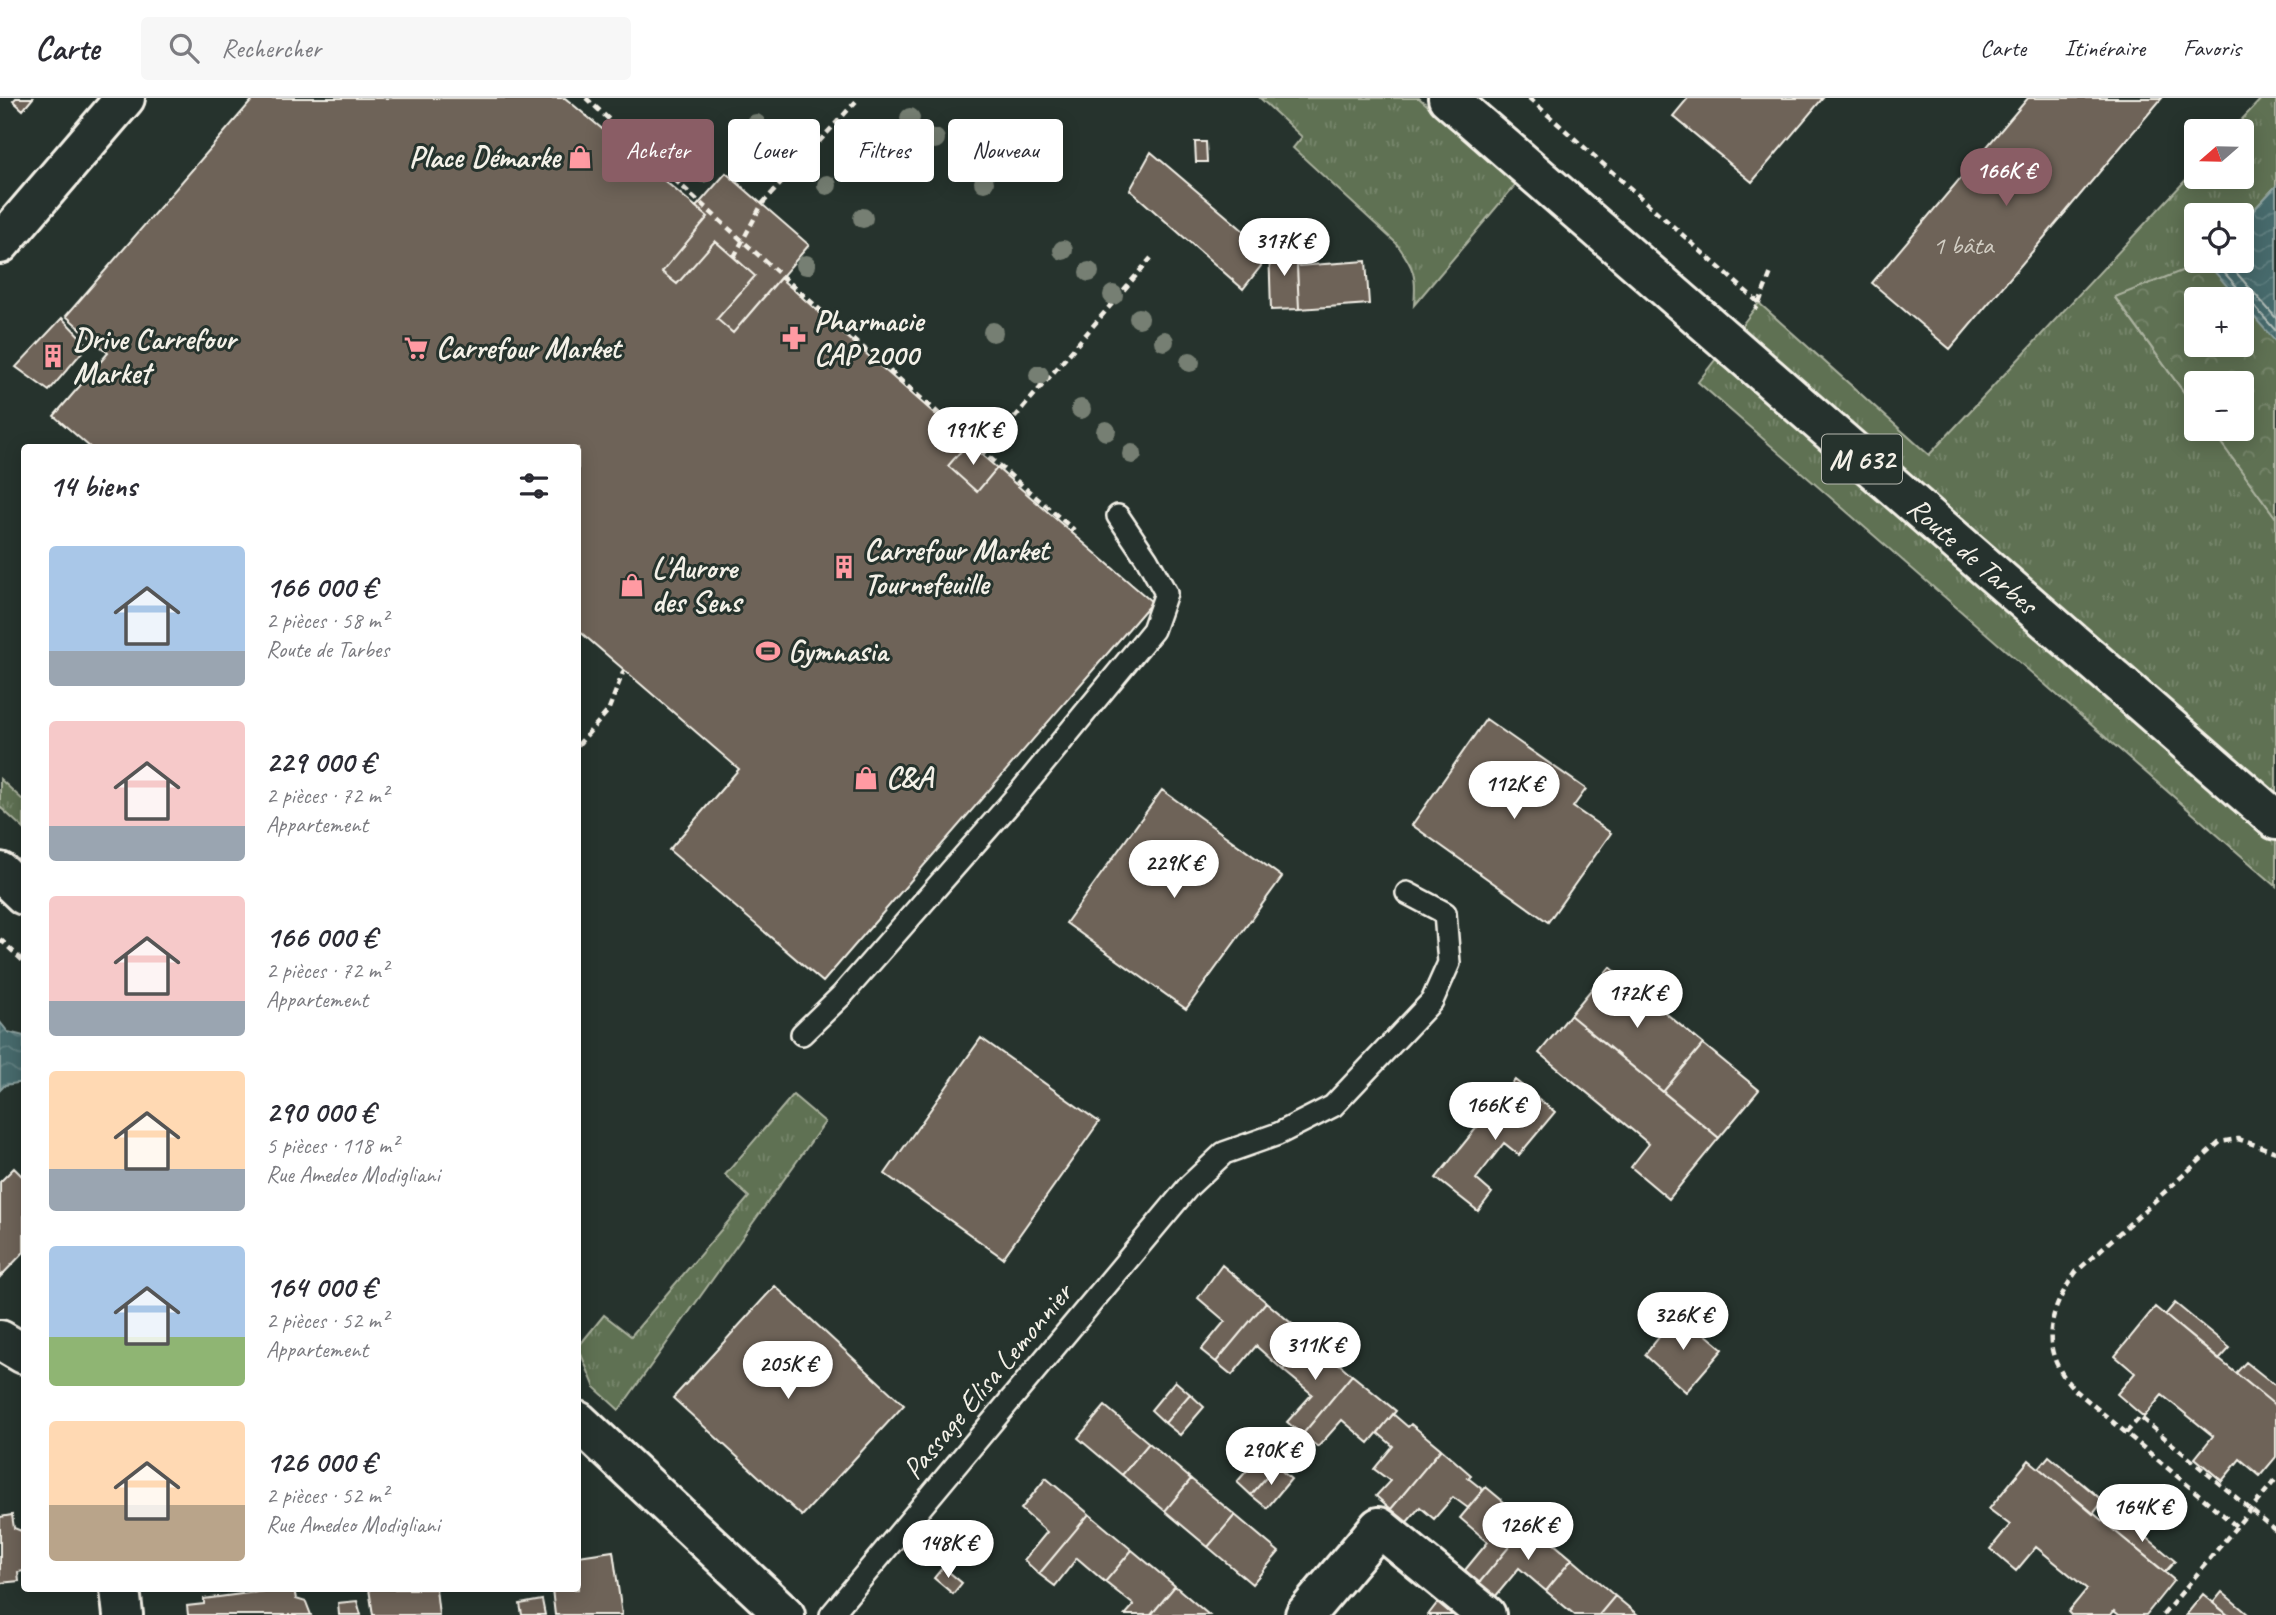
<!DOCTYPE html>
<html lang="fr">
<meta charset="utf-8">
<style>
body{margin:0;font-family:Caveat,sans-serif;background:#f7f7f7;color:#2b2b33;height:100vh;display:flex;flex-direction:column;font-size:26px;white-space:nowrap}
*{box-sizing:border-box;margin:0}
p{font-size:23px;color:#7c7c81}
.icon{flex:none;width:38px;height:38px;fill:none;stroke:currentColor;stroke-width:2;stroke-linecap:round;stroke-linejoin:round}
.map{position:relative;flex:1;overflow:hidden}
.details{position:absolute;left:21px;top:346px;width:560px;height:1148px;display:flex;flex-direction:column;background:#fff;border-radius:7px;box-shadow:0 4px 18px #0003}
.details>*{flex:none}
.banner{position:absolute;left:602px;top:21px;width:665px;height:63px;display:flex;gap:14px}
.needle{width:46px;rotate:250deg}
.fabs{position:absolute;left:2184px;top:21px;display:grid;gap:14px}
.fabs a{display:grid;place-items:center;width:70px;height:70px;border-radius:7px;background:#fff;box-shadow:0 4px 18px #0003;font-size:35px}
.price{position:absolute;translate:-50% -60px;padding:0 16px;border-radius:24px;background:#fff;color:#222;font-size:23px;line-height:46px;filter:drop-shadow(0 2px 4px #0008)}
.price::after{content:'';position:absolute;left:50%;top:42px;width:21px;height:16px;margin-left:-10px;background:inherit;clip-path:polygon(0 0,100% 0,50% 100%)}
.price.active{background:#8a5d65;color:#fff}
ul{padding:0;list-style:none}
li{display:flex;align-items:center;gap:21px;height:175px;padding:0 28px}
li span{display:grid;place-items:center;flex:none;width:196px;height:140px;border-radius:7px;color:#555}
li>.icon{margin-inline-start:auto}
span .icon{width:84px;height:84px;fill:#fffc;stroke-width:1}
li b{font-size:30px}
h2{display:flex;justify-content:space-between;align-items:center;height:84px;padding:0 28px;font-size:30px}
.pill{padding:0 24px;border-radius:7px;background:#fff;box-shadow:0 4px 18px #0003;font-size:24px;line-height:63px}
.pill.active{background:#8a5d65;color:#fff}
header{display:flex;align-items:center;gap:42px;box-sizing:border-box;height:98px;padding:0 35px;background:#fff;border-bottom:2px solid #e1e1e2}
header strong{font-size:33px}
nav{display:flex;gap:38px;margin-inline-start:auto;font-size:24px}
.search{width:490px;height:63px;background:#f7f7f7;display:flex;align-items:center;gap:18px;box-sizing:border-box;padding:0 24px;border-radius:7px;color:#7c7c81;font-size:26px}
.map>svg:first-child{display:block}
.grass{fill:url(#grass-tufts);stroke:#aab19e;stroke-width:2}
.forest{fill:url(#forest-crowns);stroke:#aab19e;stroke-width:2;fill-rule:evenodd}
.water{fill:url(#water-waves);stroke:#8ca09e;stroke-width:2}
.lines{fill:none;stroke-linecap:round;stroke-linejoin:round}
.shore{stroke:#afbbb6;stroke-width:2}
.building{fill:#6e6358;stroke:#f4f1e8;stroke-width:2}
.lane-casing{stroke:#f4f1e8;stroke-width:26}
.street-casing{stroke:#f4f1e8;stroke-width:44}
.primary-casing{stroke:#f4f1e8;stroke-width:44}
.path{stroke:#f4f1e8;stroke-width:4.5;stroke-dasharray:7 5;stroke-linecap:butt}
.lane{stroke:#26332d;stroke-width:21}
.street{stroke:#26332d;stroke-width:38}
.primary{stroke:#26332d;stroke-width:38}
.tree{fill:#767f73}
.labels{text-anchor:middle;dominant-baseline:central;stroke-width:6;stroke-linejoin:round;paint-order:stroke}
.number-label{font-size:26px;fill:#d2cec4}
.shield{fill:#26332d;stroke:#b6b8b0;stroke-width:2}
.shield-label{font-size:28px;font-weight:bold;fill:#f4f1e8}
.poi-label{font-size:30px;font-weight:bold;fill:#f4f1e8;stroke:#26332d;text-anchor:start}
.street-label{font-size:30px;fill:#f4f1e8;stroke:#26332d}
</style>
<header>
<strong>Carte</strong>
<div class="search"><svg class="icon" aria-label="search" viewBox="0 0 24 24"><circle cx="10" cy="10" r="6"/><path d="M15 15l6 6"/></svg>Rechercher</div>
<nav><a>Carte</a><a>Itinéraire</a><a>Favoris</a></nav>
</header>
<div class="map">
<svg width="2276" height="1517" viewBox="0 0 2276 1517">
<defs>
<pattern id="grass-tufts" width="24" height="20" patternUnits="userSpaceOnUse" patternTransform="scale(1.75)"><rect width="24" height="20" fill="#5f7153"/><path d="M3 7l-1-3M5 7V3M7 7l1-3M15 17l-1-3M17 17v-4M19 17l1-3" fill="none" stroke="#77866c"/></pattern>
<pattern id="forest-crowns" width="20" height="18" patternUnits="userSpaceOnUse" patternTransform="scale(1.75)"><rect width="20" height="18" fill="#5f7153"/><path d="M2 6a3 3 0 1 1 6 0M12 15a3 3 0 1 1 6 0" fill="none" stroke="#77866c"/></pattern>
<pattern id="water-waves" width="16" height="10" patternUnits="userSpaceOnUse" patternTransform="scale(1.75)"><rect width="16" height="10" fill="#476a6c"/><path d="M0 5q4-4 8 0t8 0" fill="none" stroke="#628081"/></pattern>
</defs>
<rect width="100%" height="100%" fill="#26332d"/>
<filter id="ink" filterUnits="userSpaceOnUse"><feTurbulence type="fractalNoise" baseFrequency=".0143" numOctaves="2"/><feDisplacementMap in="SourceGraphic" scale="14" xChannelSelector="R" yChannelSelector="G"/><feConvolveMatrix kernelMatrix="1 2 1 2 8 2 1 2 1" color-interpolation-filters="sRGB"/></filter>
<g filter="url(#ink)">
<path class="grass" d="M 1260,0 L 1419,0 L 1516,86 L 1414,207 C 1417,178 1414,169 1396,145 L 1293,50 L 1302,39 Z
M 2262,0 L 2276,0 L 2276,88 L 2242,125 L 2242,117 L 2196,117 L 2196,163 L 2206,164 L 2115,200 L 2196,311 L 2196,331 L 2211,331 L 2276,420 L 2276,788 L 1698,284 L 1759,205 L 1929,357 L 2196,71 L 2196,79 L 2242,79 L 2242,33 L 2231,33 Z
M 0,681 L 24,703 L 24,731 L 0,709 Z
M 793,997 L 825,1024 L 619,1312 L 595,1290 L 578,1249 L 604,1217 L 631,1238 L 749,1099 L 725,1077 Z"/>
<path class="forest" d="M 2276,88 L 2276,420 L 2211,331 L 2242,331 L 2242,285 L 2196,285 L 2196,311 L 2115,199 L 2207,163 L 2242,163 L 2242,125 ZM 2196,201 L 2242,201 L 2242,247 L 2196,247 Z"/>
<path class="water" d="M 2276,88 L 2276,244 L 2206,164 L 2242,163 L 2242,125 Z
M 0,924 L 8,934 L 24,938 L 24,984 L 5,987 L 0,992 Z"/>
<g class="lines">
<path class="shore" d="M 2214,163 L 2276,233
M 2226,163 L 2276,220"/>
</g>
<path class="building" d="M 16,0 L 33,0 L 23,12 L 13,3 Z
M 254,0 L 565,0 L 708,119 L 662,174 L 677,186 L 715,143 L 755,178 L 717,221 L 733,235 L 780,180 L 968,345 L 948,368 L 977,394 L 997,370 L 1152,504 L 823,884 L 669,752 L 739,671 L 578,532 L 578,350 L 91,350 L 54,318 L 108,255 L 66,218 Z
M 1688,0 L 1823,0 L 1752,84 L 1673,18 Z
M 2028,0 L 2162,0 L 1950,251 L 1872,185 Z
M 1195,44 L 1206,44 L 1207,64 L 1196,64 Z
M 1151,54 L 1258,145 L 1261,168 L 1243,191 L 1130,92 Z
M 726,75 L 809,147 L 733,235 L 717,221 L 755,178 L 734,159 L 715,143 L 677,186 L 662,174 L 708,119 L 696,109 Z
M 1296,148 L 1299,211 L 1271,212 L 1269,149 Z
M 1366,163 L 1369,206 L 1299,211 L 1297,168 Z
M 62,220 L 88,247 L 49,293 L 16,269 Z
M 968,345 L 997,370 L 977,394 L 948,368 Z
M 1486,621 L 1586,691 L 1573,709 L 1611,735 L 1548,824 L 1412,727 Z
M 1162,692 L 1282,779 L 1186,911 L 1066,825 Z
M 1610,869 L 1703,946 L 1663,994 L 1570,917 Z
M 1570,917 L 1719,1040 L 1669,1101 L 1631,1069 L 1649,1046 L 1539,955 Z
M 981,940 L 1099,1024 L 1003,1160 L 885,1076 Z
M 1703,946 L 1759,992 L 1719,1040 L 1663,994 Z
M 1515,982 L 1555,1014 L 1519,1057 L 1504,1045 L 1476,1081 L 1492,1095 L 1478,1113 L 1436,1080 Z
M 14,1070 L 22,1078 L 24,1076 L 24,1154 L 0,1179 L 0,1084 Z
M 1222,1167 L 1266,1204 L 1216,1264 L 1201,1252 L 1225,1223 L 1198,1200 Z
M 775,1188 L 904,1307 L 802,1418 L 673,1300 Z
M 1266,1204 L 1309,1240 L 1283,1272 L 1256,1248 L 1232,1277 L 1216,1264 Z
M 2175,1205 L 2230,1250 L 2219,1262 L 2165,1217 Z
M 2155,1209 L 2276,1308 L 2276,1359 L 2260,1378 L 2240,1361 L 2222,1383 L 2195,1360 L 2213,1338 L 2162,1297 L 2144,1319 L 2117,1296 L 2135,1275 L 2115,1258 Z
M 1679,1214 L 1723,1251 L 1686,1294 L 1645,1257 Z
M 1309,1240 L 1352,1277 L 1302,1337 L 1287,1324 L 1312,1296 L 1283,1272 Z
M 2246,1264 L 2276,1288 L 2276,1308 L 2236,1275 Z
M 1352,1277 L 1396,1313 L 1369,1345 L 1342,1322 L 1318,1349 L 1302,1337 Z
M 1175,1283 L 1190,1296 L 1165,1325 L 1151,1312 Z
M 1190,1296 L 1204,1309 L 1180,1337 L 1165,1325 Z
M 1105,1308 L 1149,1345 L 1122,1377 L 1078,1340 Z
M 1393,1316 L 1408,1329 L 1411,1326 L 1441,1351 L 1391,1411 L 1376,1398 L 1390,1383 L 1374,1371 L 1393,1348 L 1378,1335 Z
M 1149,1345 L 1191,1381 L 1165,1413 L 1122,1377 Z
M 1441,1351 L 1471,1377 L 1468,1380 L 1483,1392 L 1468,1410 L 1453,1399 L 1434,1421 L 1420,1409 L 1407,1424 L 1391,1411 Z
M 1261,1356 L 1276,1368 L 1251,1397 L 1237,1384 Z
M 2049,1358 L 2103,1403 L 2093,1416 L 2039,1370 Z
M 2029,1362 L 2174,1482 L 2146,1517 L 2119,1517 L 2114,1513 L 2111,1517 L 2071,1517 L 2068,1514 L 2087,1491 L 2036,1449 L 2016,1473 L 1990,1451 L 2010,1427 L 1989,1411 Z
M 1276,1368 L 1291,1381 L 1267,1410 L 1251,1397 Z
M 1046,1380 L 1089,1416 L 1039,1476 L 1024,1462 L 1047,1434 L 1021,1411 Z
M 1191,1381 L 1235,1417 L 1208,1449 L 1165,1413 Z
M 1486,1389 L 1529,1425 L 1479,1485 L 1465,1472 L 1488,1444 L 1460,1420 Z
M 1089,1416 L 1132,1452 L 1105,1484 L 1077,1460 L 1055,1488 L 1039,1476 Z
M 12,1417 L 14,1430 L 24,1434 L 24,1473 L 18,1474 L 19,1483 L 0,1485 L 0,1419 Z
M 1235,1417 L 1279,1454 L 1252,1486 L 1208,1449 Z
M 2120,1417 L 2175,1463 L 2165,1474 L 2110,1429 Z
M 1529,1425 L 1572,1461 L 1546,1493 L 1519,1470 L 1495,1499 L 1479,1485 Z
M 1132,1452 L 1175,1488 L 1151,1517 L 1125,1517 L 1134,1507 L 1105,1484 Z
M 613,1453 L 622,1517 L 555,1517 L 552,1491 L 578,1491 L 578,1458 Z
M 1572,1461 L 1615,1498 L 1599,1517 L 1575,1517 L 1546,1493 Z
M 943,1469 L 962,1485 L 953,1496 L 934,1480 Z
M 1175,1488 L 1209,1517 L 1151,1517 Z
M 280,1491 L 294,1491 L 296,1501 L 306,1504 L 311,1517 L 188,1517 L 187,1508 L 204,1506 L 204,1501 Z
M 369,1491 L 436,1491 L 439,1517 L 373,1517 Z
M 2222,1494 L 2249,1517 L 2228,1517 L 2213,1505 Z
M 2203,1496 L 2228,1517 L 2186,1517 Z
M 1615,1498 L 1638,1517 L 1599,1517 Z
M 542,1502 L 545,1517 L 522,1517 L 520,1506 Z
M 357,1503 L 361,1517 L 339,1517 L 338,1505 Z
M 1438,1504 L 1453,1517 L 1428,1517 Z"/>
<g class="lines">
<g class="lane-casing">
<path id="lane" d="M 802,936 L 842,897 L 1020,694 L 1153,532 L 1166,495 L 1147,461 L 1118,418
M 831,1517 L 1189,1088 L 1224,1055 L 1278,1036 L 1333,1008 L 1432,903 L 1449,865 L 1445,815 L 1407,795"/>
</g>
<g class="street-casing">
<path id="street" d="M 0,146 L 125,0
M 0,774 L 24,797
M 0,1242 L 24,1256
M 578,1323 L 785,1517
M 120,1491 L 123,1517
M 1305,1517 L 1379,1429 L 1486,1517"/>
</g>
<g class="primary-casing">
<g id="primary">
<path id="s1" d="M 1448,0 L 2276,722"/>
</g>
</g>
<path class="path" d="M 586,0 C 745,148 908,290 1073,431 L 1070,434
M 1529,0 L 1759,205 L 1755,211
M 734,159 L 762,106 L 859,0
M 1759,205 L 1772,172
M 979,352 L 1011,324 L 1151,160
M 578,647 L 608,613 L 624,572
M 0,841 L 24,864
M 2126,1335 L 2140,1319 L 2276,1433
M 2236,1428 L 2073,1290 C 2038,1251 2048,1214 2076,1174 L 2220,1044 L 2238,1041 L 2276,1054
M 2163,1517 L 2276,1381"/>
<use href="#lane" class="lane"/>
<use href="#street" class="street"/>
<use href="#primary" class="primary"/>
</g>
<g class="tree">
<circle cx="910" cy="20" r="10"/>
<circle cx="756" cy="26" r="10"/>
<circle cx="935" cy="41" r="10"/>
<circle cx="788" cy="57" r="10"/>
<circle cx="960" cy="64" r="10"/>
<circle cx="703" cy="75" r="10"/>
<circle cx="984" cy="84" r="10"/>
<circle cx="827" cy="87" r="10"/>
<circle cx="863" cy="120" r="10"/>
<circle cx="1063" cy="152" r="10"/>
<circle cx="806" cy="167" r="10"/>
<circle cx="1089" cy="174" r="10"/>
<circle cx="1113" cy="197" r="10"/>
<circle cx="1139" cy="220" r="10"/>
<circle cx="993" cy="234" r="10"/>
<circle cx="1164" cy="243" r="10"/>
<circle cx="1190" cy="264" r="10"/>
<circle cx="1039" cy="277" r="10"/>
<circle cx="1081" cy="311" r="10"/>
<circle cx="1106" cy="333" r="10"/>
<circle cx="1132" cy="356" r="10"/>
</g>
</g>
<defs>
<g id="shop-bare" transform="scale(1.89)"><path d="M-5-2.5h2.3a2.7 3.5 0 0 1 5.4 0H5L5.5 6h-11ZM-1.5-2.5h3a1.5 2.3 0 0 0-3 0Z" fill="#ff9aa2" stroke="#26332d" stroke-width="2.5" paint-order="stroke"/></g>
<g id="pharmacy-bare" transform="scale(1.89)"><path d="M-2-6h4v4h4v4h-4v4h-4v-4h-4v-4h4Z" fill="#ff9aa2" stroke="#26332d" stroke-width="2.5" paint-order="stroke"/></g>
<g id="supermarket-bare" transform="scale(1.89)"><path d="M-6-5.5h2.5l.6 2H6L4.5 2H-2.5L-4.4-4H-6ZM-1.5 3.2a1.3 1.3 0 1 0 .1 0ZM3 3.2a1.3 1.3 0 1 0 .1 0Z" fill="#ff9aa2" stroke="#26332d" stroke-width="2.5" paint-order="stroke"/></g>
<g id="building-bare" transform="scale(1.89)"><path d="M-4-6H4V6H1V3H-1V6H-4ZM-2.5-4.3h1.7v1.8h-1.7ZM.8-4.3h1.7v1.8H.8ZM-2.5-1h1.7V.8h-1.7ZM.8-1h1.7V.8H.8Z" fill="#ff9aa2" stroke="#26332d" stroke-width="2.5" paint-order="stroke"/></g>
<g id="stadium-bare" transform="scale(1.89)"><path d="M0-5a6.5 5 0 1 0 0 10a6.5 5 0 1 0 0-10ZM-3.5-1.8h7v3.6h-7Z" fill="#ff9aa2" stroke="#26332d" stroke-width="2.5" paint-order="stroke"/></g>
</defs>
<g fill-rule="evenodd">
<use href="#shop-bare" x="580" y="59"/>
<use href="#pharmacy-bare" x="794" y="240"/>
<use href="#supermarket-bare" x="416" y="250"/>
<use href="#building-bare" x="53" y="258"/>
<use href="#building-bare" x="844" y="469"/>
<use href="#shop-bare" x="632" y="487"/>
<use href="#stadium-bare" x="768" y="553"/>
<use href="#shop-bare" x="866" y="680"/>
</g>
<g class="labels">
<g class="number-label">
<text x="1963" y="147">1 bâta</text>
</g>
<rect class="shield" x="1822" y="336.5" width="80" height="49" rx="5"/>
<g class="shield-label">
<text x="1862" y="361">M 632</text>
</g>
<g class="poi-label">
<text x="560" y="59" text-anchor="end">Place Démarke</text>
<text x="814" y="223">Pharmacie<tspan x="814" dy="34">CAP 2000</tspan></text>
<text x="73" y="241">Drive Carrefour<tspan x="73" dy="34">Market</tspan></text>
<text x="436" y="250">Carrefour Market</text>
<text x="864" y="452">Carrefour Market<tspan x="864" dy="34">Tournefeuille</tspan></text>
<text x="652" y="470">L'Aurore<tspan x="652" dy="34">des Sens</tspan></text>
<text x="788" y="553">Gymnasia</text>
<text x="886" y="680">C&amp;A</text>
</g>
<g class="street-label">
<text stroke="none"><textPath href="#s1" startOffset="696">Route de Tarbes</textPath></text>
<text transform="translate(987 1283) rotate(-50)">Passage Elisa Lemonnier</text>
</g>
</g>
</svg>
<div class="fabs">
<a><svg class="needle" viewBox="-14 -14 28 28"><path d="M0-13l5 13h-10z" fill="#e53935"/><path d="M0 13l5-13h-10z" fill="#7c7c81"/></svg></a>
<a><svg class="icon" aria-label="locate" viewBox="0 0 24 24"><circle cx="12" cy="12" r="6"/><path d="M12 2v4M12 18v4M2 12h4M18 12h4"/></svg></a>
<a>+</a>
<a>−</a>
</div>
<b class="price active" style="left:2006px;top:110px">166K €</b>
<b class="price" style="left:1284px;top:180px">317K €</b>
<b class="price" style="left:973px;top:369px">191K €</b>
<b class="price" style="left:1514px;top:723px">112K €</b>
<b class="price" style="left:1174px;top:802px">229K €</b>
<b class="price" style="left:1637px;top:932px">172K €</b>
<b class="price" style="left:1495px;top:1044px">166K €</b>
<b class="price" style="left:1683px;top:1254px">326K €</b>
<b class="price" style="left:1315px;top:1284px">311K €</b>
<b class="price" style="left:788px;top:1303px">205K €</b>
<b class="price" style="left:1271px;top:1389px">290K €</b>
<b class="price" style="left:2142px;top:1446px">164K €</b>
<b class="price" style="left:1528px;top:1464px">126K €</b>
<b class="price" style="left:948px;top:1482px">148K €</b>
<div class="banner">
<a class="pill active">Acheter</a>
<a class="pill">Louer</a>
<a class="pill">Filtres</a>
<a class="pill">Nouveau</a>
</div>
<section class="details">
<h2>14 biens<svg class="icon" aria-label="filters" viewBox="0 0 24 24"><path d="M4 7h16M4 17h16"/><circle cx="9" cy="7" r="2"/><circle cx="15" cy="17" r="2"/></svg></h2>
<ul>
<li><span style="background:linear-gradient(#a9c7e8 75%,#9aa5b1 0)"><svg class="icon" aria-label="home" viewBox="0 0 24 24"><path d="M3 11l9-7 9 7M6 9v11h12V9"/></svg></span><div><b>166 000 €</b><p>2 pièces · 58 m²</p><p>Route de Tarbes</p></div></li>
<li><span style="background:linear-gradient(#f6c9c9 75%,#9aa5b1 0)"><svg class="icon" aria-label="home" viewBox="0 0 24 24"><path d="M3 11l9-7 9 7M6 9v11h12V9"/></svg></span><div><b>229 000 €</b><p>2 pièces · 72 m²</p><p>Appartement</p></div></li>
<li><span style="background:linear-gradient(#f6c9c9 75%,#9aa5b1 0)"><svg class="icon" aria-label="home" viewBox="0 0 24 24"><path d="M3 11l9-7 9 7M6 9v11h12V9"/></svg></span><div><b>166 000 €</b><p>2 pièces · 72 m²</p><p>Appartement</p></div></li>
<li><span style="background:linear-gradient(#ffd9b3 70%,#9aa5b1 0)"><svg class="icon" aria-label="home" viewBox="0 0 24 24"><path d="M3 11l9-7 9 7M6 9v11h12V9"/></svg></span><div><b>290 000 €</b><p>5 pièces · 118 m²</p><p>Rue Amedeo Modigliani</p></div></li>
<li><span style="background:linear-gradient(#a9c7e8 65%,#8fb573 0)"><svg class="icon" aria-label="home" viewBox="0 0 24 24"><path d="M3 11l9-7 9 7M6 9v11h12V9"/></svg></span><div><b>164 000 €</b><p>2 pièces · 52 m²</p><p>Appartement</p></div></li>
<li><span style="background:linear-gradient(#ffd9b3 60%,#b9a48a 0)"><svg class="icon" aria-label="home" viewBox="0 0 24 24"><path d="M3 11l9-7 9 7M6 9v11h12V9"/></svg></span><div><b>126 000 €</b><p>2 pièces · 52 m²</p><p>Rue Amedeo Modigliani</p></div></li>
</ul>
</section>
</div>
